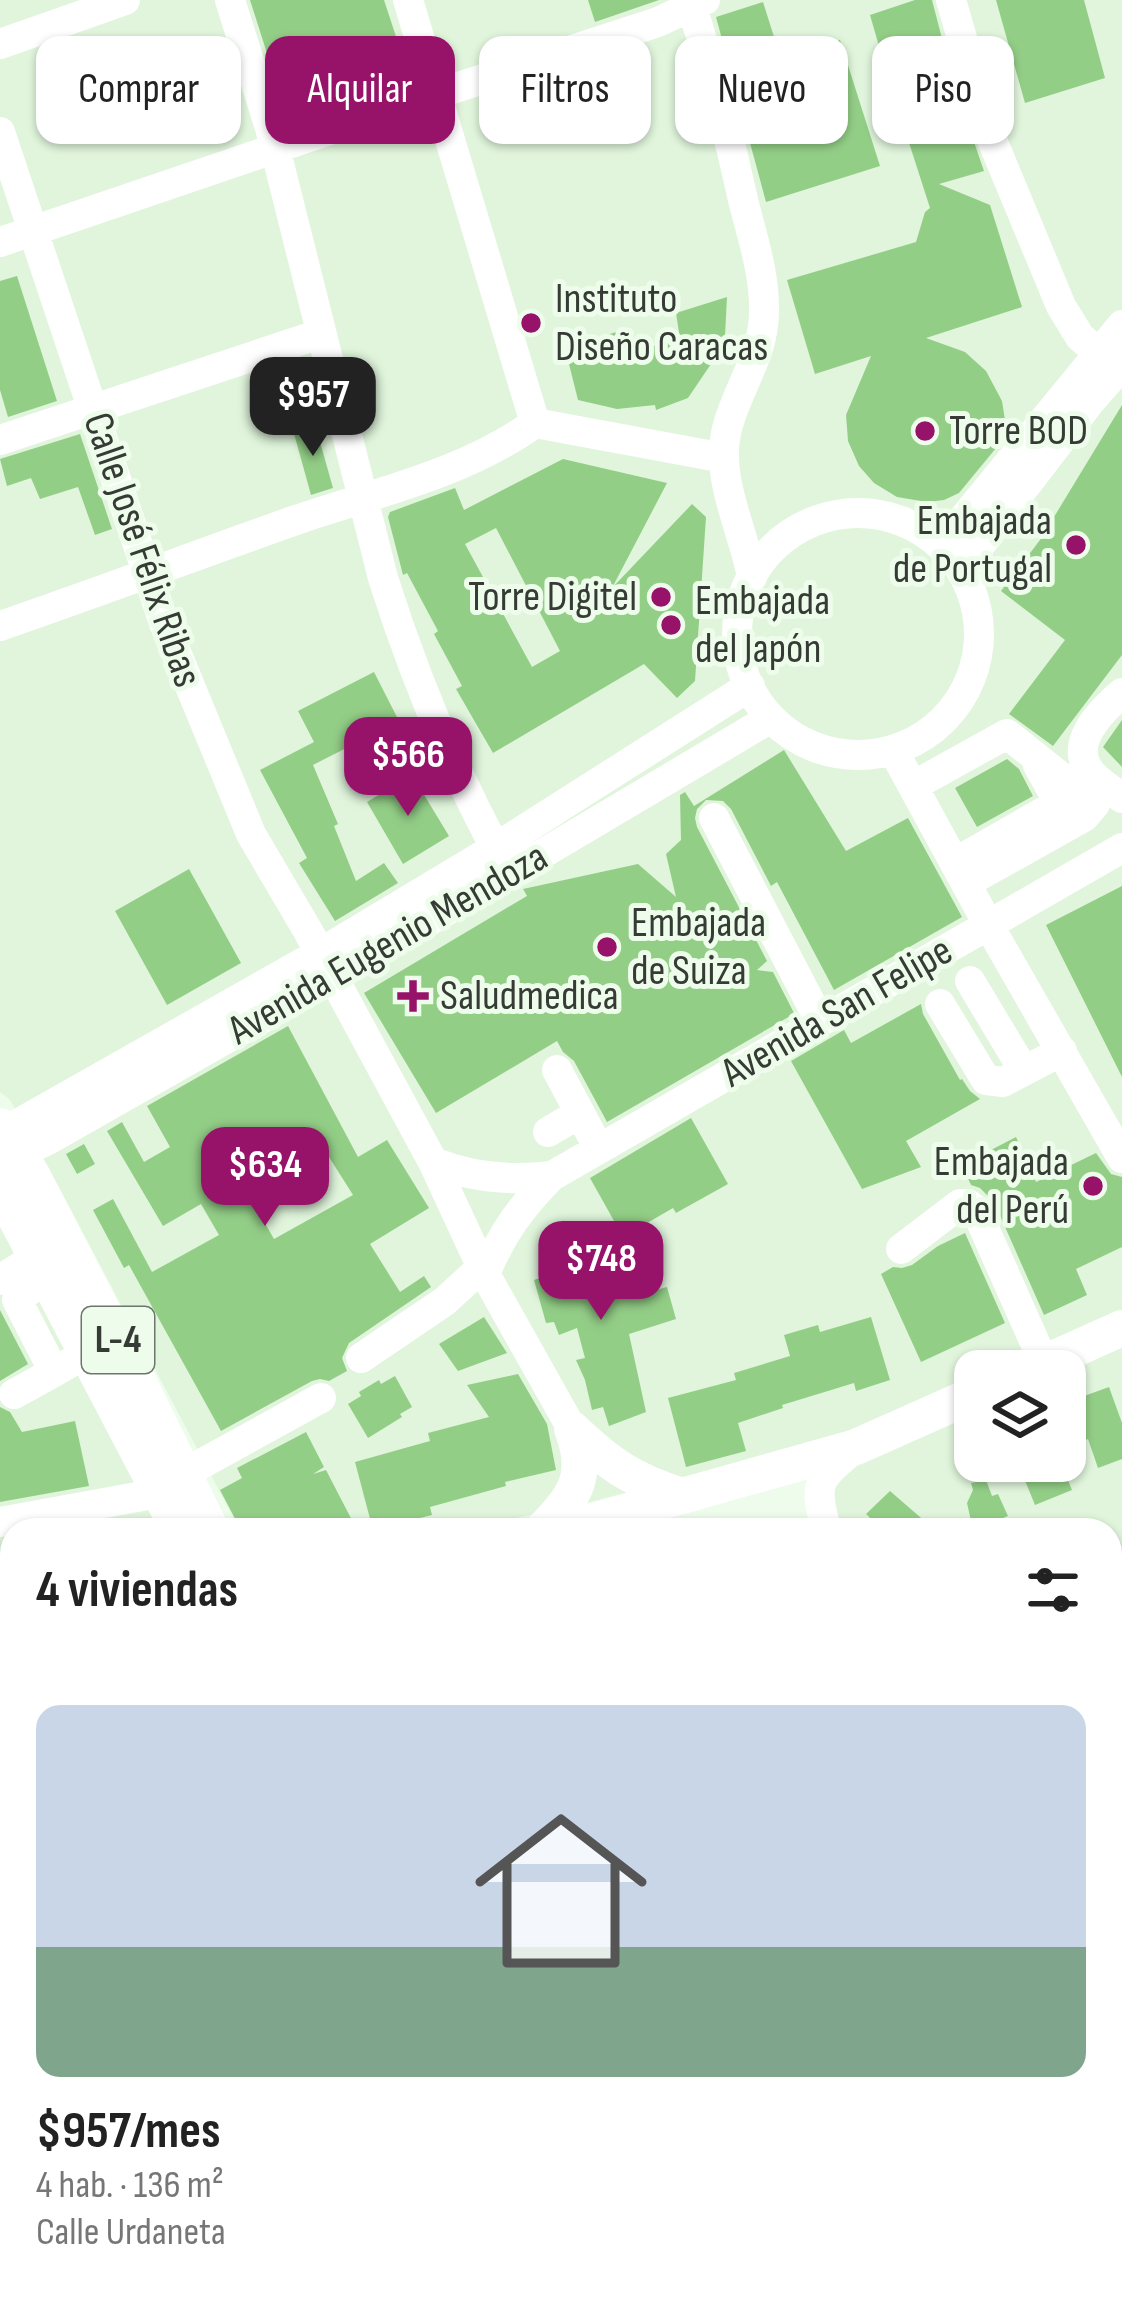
<!DOCTYPE html>
<html lang="es">
<meta charset="utf-8">
<style>
body{margin:0;font-family:"Sofia Sans Condensed",sans-serif;background:#f2f2f2;color:#222;height:100vh;display:flex;flex-direction:column;font-size:45px;white-space:nowrap}
*{box-sizing:border-box;margin:0}
p{font-size:39px;color:#767676}
.icon{flex:none;width:66px;height:66px;fill:none;stroke:currentColor;stroke-width:2;stroke-linecap:round;stroke-linejoin:round}
.map{position:relative;flex:1;overflow:hidden}
.details{position:absolute;left:0px;top:1518px;width:1122px;height:807px;display:flex;flex-direction:column;background:#fff;border-radius:36px 36px 0 0;box-shadow:0 3px 9px #0004}
.details>*{flex:none}
.hud{position:absolute;left:36px;top:36px;width:1050px;height:108px;display:flex;gap:24px}
.tools{position:absolute;left:954px;top:1350px;display:grid;gap:24px}
.tools a{display:grid;place-items:center;width:132px;height:132px;border-radius:24px;background:#fff;box-shadow:0 3px 9px #0004;font-size:60px}
.price{position:absolute;translate:-50% -102px;padding:0 27px;border-radius:24px;background:#97136a;color:#fff;font-size:39px;line-height:78px;filter:drop-shadow(0 3px 6px #0008)}
.price::after{content:'';position:absolute;left:50%;top:72px;width:36px;height:27px;margin-left:-18px;background:inherit;clip-path:polygon(0 0,100% 0,50% 100%)}
.price.selected{background:#222;color:#fff}
ul{padding:0;list-style:none}
li{display:grid;align-content:center;gap:24px;height:636px;padding:0 36px}
li+li{border-top:3px solid #e0e0e0}
li span{display:grid;place-items:center;height:372px;border-radius:24px;color:#555}
li>.icon{margin-inline-start:auto}
span .icon{width:216px;height:216px;fill:#fffc;stroke-width:1}
li b{font-size:51px}
h2{display:flex;justify-content:space-between;align-items:center;height:144px;padding:0 36px;font-size:51px}
.chip{padding:0 42px;border-radius:24px;background:#fff;box-shadow:0 3px 9px #0004;font-size:42px;line-height:108px}
.chip.selected{background:#97136a;color:#fff}
.map>svg:first-child{display:block}
.built{fill:#e0f5dc;fill-rule:evenodd}
.green{fill:#ffc8e3}
.building{fill:#93ce87;fill-rule:evenodd}
.lines{fill:none;stroke-linecap:round;stroke-linejoin:round}
.minor-tunnel{stroke:#c9d6c7;stroke-width:30;stroke-dasharray:30 15;stroke-linecap:butt}
.minor{stroke:#fff;stroke-width:30}
.major{stroke:#fff;stroke-width:36}
.poi-dot{fill:#97136a;stroke:#eefdeb;stroke-width:4.5}
.labels{text-anchor:middle;dominant-baseline:central;stroke-width:10;stroke-linejoin:round;paint-order:stroke}
.shield{fill:#eefdeb;stroke:#6d766c;stroke-width:3}
.shield-label{font-size:39px;font-weight:bold;fill:#363c35}
.poi-label{font-size:42px;fill:#363c35;stroke:#eefdeb;text-anchor:start}
.street-label{font-size:42px;fill:#363c35;stroke:#eefdeb}
</style>
<div class="map">
<svg width="1122" height="2323" viewBox="0 0 1122 2323">
<rect width="100%" height="100%" fill="#eefdeb"/>
<path class="built" d="M 0,0 L 1122,0 L 1122,2323 L 655,2323 L 649,2313 L 1110,2313 L 1110,1530 L 839,1530 L 815,1443 L 590,1502 L 461,1530 L 240,1530 L 42,1155 L 10,1100 L 0,1092 ZM 975,1371 L 1065,1371 L 1065,1461 L 975,1461 Z
M 0,1216 L 165,1530 L 12,1530 L 12,1665 L 0,1668 Z"/>
<path class="green" d="M 12,1719 L 12,1898 L 0,1901 L 0,1723 Z
M 12,2098 L 12,2313 L 558,2313 L 564,2323 L 0,2323 L 0,2103 Z"/>
<path class="building" d="M 250,0 L 384,0 L 407,70 L 285,110 Z
M 588,0 L 659,0 L 595,22 Z
M 915,0 L 932,0 L 959,104 L 961,104 L 984,171 L 939,184 L 990,205 L 1022,307 L 926,338 L 965,352 L 986,371 L 1002,401 L 1005,420 L 1001,442 L 959,493 L 944,500 L 927,502 L 897,497 L 874,483 L 859,466 L 848,441 L 846,415 L 871,356 L 815,374 L 787,280 L 916,242 L 925,212 L 930,208 L 903,124 L 917,120 L 903,80 L 890,84 L 870,15 Z
M 996,0 L 1084,0 L 1105,78 L 1025,103 Z
M 763,2 L 781,59 L 840,40 L 880,166 L 766,202 L 716,17 Z
M 17,276 L 57,401 L 8,417 L 0,390 L 0,281 Z
M 727,297 L 725,336 L 713,361 L 688,398 L 656,410 L 655,405 L 617,409 L 578,400 L 565,348 L 629,328 L 635,351 L 680,339 L 676,313 Z
M 1122,405 L 1122,655 L 1053,746 L 1009,714 L 1065,640 L 1001,591 L 1040,540 Z
M 315,424 L 333,488 L 311,495 L 293,430 Z
M 80,434 L 112,529 L 95,535 L 78,487 L 40,499 L 31,478 L 7,486 L 0,459 Z
M 563,459 L 667,483 L 612,588 L 692,504 L 706,517 L 695,681 L 677,698 L 644,664 L 493,753 L 456,689 L 462,686 L 434,634 L 438,631 L 407,573 L 403,575 L 388,517 L 390,512 L 455,488 L 464,510 ZM 496,528 L 560,651 L 532,667 L 465,544 Z
M 374,672 L 399,721 L 313,765 L 338,824 L 334,826 L 356,881 L 384,863 L 398,883 L 335,921 L 299,863 L 307,858 L 260,770 L 314,742 L 298,711 Z
M 1122,720 L 1122,767 L 1103,747 Z
M 784,750 L 846,851 L 908,818 L 962,917 L 834,990 L 777,882 L 771,886 L 731,809 L 723,801 L 706,800 L 697,809 L 695,818 L 697,827 L 767,961 L 757,970 L 773,972 L 794,1013 L 792,1015 L 607,1122 L 574,1061 L 563,1052 L 557,1041 L 436,1113 L 364,993 L 527,896 L 523,889 L 638,864 L 676,897 L 666,854 L 681,840 L 680,795 L 685,792 L 694,806 Z
M 1007,759 L 1019,769 L 1033,796 L 977,827 L 955,788 Z
M 412,775 L 449,836 L 403,864 L 367,802 Z
M 189,869 L 241,963 L 167,1005 L 115,911 Z
M 1122,886 L 1122,1077 L 1046,925 Z
M 921,1004 L 923,1014 L 960,1080 L 962,1079 L 970,1091 L 980,1099 L 906,1141 L 921,1167 L 862,1189 L 791,1061 L 844,1030 L 851,1043 Z
M 288,1026 L 358,1157 L 387,1140 L 429,1208 L 370,1244 L 400,1292 L 424,1276 L 431,1287 L 349,1343 L 342,1358 L 347,1371 L 329,1381 L 320,1379 L 312,1381 L 221,1431 L 129,1265 L 124,1268 L 93,1210 L 113,1199 L 152,1272 L 219,1235 L 201,1204 L 163,1226 L 107,1131 L 122,1122 L 144,1162 L 170,1147 L 147,1106 ZM 329,1157 L 353,1195 L 274,1239 L 258,1211 L 275,1201 L 269,1190 Z
M 691,1118 L 728,1184 L 676,1213 L 673,1208 L 623,1237 L 590,1178 Z
M 1016,1137 L 1036,1182 L 1096,1153 L 1111,1174 L 1122,1177 L 1122,1247 L 1076,1269 L 1087,1295 L 1044,1315 L 994,1202 L 980,1188 L 971,1185 L 962,1165 Z
M 84,1144 L 95,1164 L 77,1174 L 66,1154 Z
M 591,1228 L 604,1271 L 613,1268 L 623,1299 L 667,1287 L 676,1319 L 629,1334 L 646,1412 L 609,1426 L 603,1407 L 592,1410 L 585,1380 L 576,1360 L 585,1358 L 577,1328 L 559,1335 L 554,1322 L 546,1323 L 534,1280 L 562,1270 L 553,1238 Z
M 965,1233 L 1005,1323 L 921,1362 L 881,1274 L 893,1267 L 902,1268 L 912,1265 L 938,1246 Z
M 0,1310 L 28,1364 L 0,1381 Z
M 484,1317 L 507,1353 L 458,1371 L 439,1344 Z
M 871,1317 L 890,1380 L 856,1391 L 854,1383 L 782,1405 L 783,1408 L 738,1423 L 746,1451 L 686,1467 L 668,1398 L 736,1380 L 734,1373 L 790,1356 L 784,1335 L 818,1325 L 820,1332 Z
M 518,1374 L 547,1424 L 556,1470 L 505,1482 L 506,1486 L 430,1507 L 432,1515 L 373,1530 L 355,1462 L 430,1441 L 428,1433 L 489,1417 L 467,1385 Z
M 395,1376 L 412,1407 L 400,1414 L 402,1417 L 368,1438 L 348,1404 L 361,1396 L 359,1392 L 379,1380 L 381,1384 Z
M 1109,1387 L 1122,1423 L 1122,1459 L 1098,1468 L 1088,1439 L 1065,1449 L 1065,1403 Z
M 0,1407 L 10,1412 L 22,1432 L 75,1421 L 89,1486 L 0,1502 Z
M 306,1432 L 324,1467 L 313,1474 L 326,1470 L 355,1526 L 346,1530 L 241,1530 L 220,1490 L 242,1478 L 237,1468 Z
M 1017,1461 L 1060,1461 L 1072,1490 L 1035,1505 Z
M 986,1480 L 992,1496 L 998,1494 L 1008,1516 L 973,1530 L 967,1503 L 973,1490 L 971,1483 Z
M 890,1491 L 935,1530 L 883,1530 L 866,1514 Z"/>
<g class="lines">
<path class="minor-tunnel" d="M 1110,2288 L 1122,2282
M 1069,2313 L 1075,2323"/>
<path class="minor" d="M 230,0 L 270,128 L 383,578 C 416,682 456,778 509,873
M 408,0 L 535,423
M 690,0 C 711,67 729,135 744,204 C 753,239 765,276 764,312 C 764,353 739,386 728,425 C 713,475 743,528 752,577
M 951,0 L 990,135 L 1061,306 L 1080,337 L 1099,353 L 1122,366
M 0,44 L 125,0
M 0,132 L 164,623 L 251,834 L 308,931 L 433,1162 L 485,1274 L 572,1429
M 0,242 L 406,104 L 658,22 L 705,0
M 0,440 L 320,334
M737 634a121 121 0 1 1 242 0a121 121 0 1 1-242 0Z
M 941,546 L 1122,325
M 962,573 L 974,553 L 1089,403 L 1122,365
M 0,626 C 99,592 197,555 296,520 C 378,492 464,474 535,423 L 724,458
M 1122,693 C 1101,711 1066,745 1092,774 C 1100,783 1112,790 1122,798
M 893,750 L 988,924 L 1122,1158
M 913,786 L 1007,734 L 1095,804 L 1084,817 L 966,883
M 714,818 L 820,1021
M 956,862 L 1059,803 L 1038,765
M 970,981 L 1024,1071
M 940,1004 L 986,1080 L 1003,1082 L 1062,1051
M 557,1070 L 599,1149
M 548,1132 L 580,1113
M 0,1134 L 320,953 L 495,848 L 750,686
M 433,1162 C 472,1178 511,1181 552,1176
M 0,1163 L 48,1140 L 333,978 L 771,718
M 901,1249 L 960,1204 L 968,1204 L 976,1210 L 1044,1363
M 485,1274 C 502,1233 521,1207 552,1176 L 1122,848
M 47,1276 L 17,1300 L 54,1372 L 87,1353
M 0,1280 L 37,1256
M 361,1358 L 445,1301 L 482,1267
M 14,1394 L 54,1372
M 183,1474 L 321,1398
M 0,1522 L 159,1493
M 826,1530 C 813,1479 818,1480 856,1447
M 1110,2051 L 1122,2049
M 672,2313 L 676,2323
M 999,2313 L 1004,2323
M 443,2323 L 481,2313
M 908,2323 L 929,2313"/>
<path class="major" d="M 0,1126 L 32,1175 L 134,1372 L 211,1530
M 0,1188 L 179,1530
M 1026,1371 L 1122,1328
M 572,1429 C 610,1465 632,1480 682,1496
M 542,1530 C 575,1498 590,1475 572,1429
M 561,1530 L 856,1447 L 975,1394
M 1110,1641 L 1122,1639
M 0,1694 L 12,1691
M 0,1939 L 12,1935
M 591,2313 L 596,2323
M 626,2313 L 632,2323"/>
</g>
<g class="poi-dot">
<circle cx="531" cy="323" r="12"/>
<circle cx="925" cy="431" r="12"/>
<circle cx="1076" cy="545" r="12"/>
<circle cx="661" cy="597" r="12"/>
<circle cx="671" cy="625" r="12"/>
<circle cx="607" cy="947" r="12"/>
<path d="M407 978h12v12h12v12h-12v12h-12v-12h-12v-12h12z"/>
<circle cx="1093" cy="1186" r="12"/>
</g>
<g class="labels">
<rect class="shield" x="82" y="1307" width="72" height="66" rx="9"/>
<g class="shield-label">
<text x="118" y="1340">L-4</text>
</g>
<g class="poi-label">
<text x="555" y="299">Instituto<tspan x="555" dy="48">Diseño Caracas</tspan></text>
<text x="949" y="431">Torre BOD</text>
<text x="1052" y="521" text-anchor="end">Embajada<tspan x="1052" dy="48">de Portugal</tspan></text>
<text x="637" y="597" text-anchor="end">Torre Digitel</text>
<text x="695" y="601">Embajada<tspan x="695" dy="48">del Japón</tspan></text>
<text x="631" y="923">Embajada<tspan x="631" dy="48">de Suiza</tspan></text>
<text x="440" y="996">Saludmedica</text>
<text x="1069" y="1162" text-anchor="end">Embajada<tspan x="1069" dy="48">del Perú</tspan></text>
</g>
<g class="street-label">
<text transform="translate(142 550) rotate(71)">Calle José Félix Ribas</text>
<text transform="translate(388 944) rotate(-30)">Avenida Eugenio Mendoza</text>
<text transform="translate(837 1012) rotate(-30)">Avenida San Felipe</text>
</g>
</g>
</svg>
<div class="tools">
<a><svg class="icon" aria-label="layers" viewBox="0 0 24 24"><path d="M12 4l9 5-9 5-9-5zM3 14l9 5 9-5"/></svg></a>
</div>
<b class="price selected" style="left:313px;top:459px">$957</b>
<b class="price" style="left:408px;top:819px">$566</b>
<b class="price" style="left:265px;top:1229px">$634</b>
<b class="price" style="left:601px;top:1323px">$748</b>
<div class="hud">
<a class="chip">Comprar</a>
<a class="chip selected">Alquilar</a>
<a class="chip">Filtros</a>
<a class="chip">Nuevo</a>
<a class="chip">Piso</a>
</div>
<section class="details">
<h2>4 viviendas<svg class="icon" aria-label="filters" viewBox="0 0 24 24"><path d="M4 7h16M4 17h16"/><circle cx="9" cy="7" r="2"/><circle cx="15" cy="17" r="2"/></svg></h2>
<ul>
<li><span style="background:linear-gradient(#c9d6e8 65%,#7fa58c 0)"><svg class="icon" aria-label="home" viewBox="0 0 24 24"><path d="M3 11l9-7 9 7M6 9v11h12V9"/></svg></span><div><b>$957/mes</b><p>4 hab. · 136 m²</p><p>Calle Urdaneta</p></div></li>
</ul>
</section>
</div>
